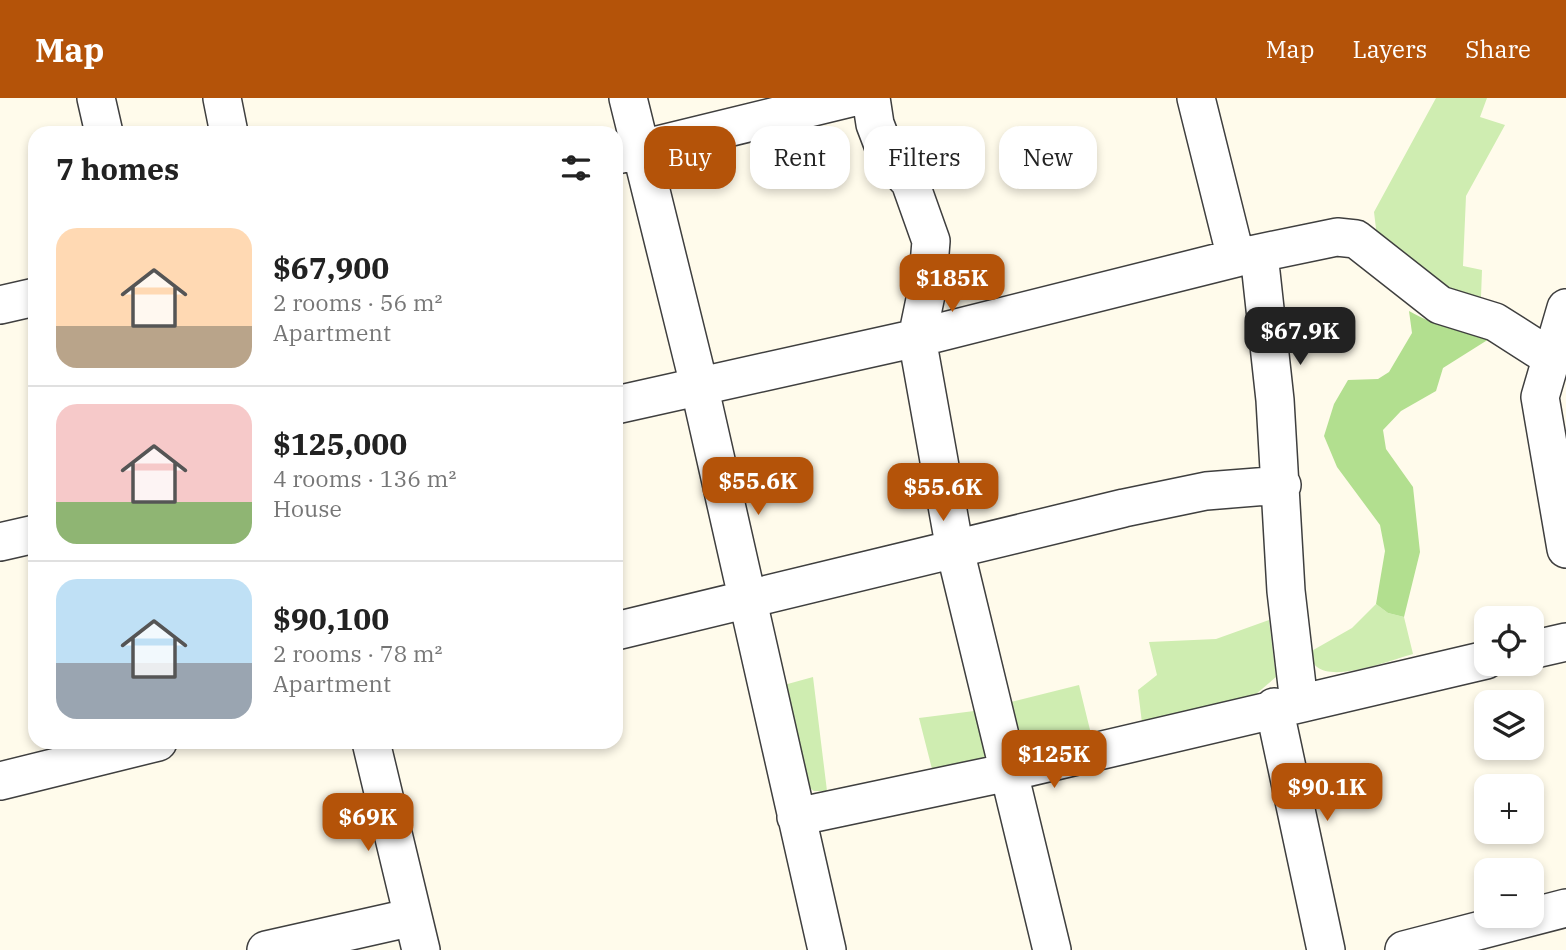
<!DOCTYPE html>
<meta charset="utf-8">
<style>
body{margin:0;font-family:"IBM Plex Serif",serif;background:#f2f2f2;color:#222;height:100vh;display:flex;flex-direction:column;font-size:26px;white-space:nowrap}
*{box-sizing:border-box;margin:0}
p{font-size:23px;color:#767676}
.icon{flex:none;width:38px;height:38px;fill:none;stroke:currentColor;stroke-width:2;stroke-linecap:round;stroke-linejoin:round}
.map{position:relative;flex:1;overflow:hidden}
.sheet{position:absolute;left:28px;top:28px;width:595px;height:623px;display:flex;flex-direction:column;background:#fff;border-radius:21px;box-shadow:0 4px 10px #0003}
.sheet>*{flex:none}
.top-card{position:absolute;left:644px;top:28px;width:665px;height:63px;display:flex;gap:14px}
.fabs{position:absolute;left:1474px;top:508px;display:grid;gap:14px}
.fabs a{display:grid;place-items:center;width:70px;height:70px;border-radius:14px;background:#fff;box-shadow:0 4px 10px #0003;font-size:35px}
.price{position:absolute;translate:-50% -60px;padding:0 16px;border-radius:14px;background:#b45309;color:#fff;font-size:23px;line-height:46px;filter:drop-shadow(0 2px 4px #0008)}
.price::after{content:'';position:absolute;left:50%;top:42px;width:21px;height:16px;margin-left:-10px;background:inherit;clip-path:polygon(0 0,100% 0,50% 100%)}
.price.current{background:#222;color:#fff}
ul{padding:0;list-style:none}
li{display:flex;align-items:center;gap:21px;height:175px;padding:0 28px}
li+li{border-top:2px solid #e0e0e0}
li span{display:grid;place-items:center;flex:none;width:196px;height:140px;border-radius:21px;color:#555}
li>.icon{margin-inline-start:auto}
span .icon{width:84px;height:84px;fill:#fffc;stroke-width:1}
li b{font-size:30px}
h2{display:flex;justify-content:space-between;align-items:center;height:84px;padding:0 28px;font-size:30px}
.tag{padding:0 24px;border-radius:21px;background:#fff;box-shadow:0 4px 10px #0003;font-size:24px;line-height:63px}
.tag.current{background:#b45309;color:#fff}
header{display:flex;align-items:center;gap:42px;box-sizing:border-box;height:98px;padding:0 35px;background:#b45309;color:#fff}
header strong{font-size:33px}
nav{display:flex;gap:38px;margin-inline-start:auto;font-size:24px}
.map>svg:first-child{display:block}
.green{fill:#cfedb1}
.forest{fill:#b2df8f}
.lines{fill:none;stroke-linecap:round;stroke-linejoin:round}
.minor-casing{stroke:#3f3f3f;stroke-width:40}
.minor{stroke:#fff;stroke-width:37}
</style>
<header>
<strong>Map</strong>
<nav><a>Map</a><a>Layers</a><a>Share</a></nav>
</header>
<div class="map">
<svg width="1566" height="852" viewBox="0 0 1566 852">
<rect width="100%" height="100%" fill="#fffbeb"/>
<path class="green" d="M 1436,0 L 1487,0 L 1480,19 L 1505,27 L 1466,98 L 1463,168 L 1482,172 L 1481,199 L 1446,193 L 1377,139 L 1374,114 Z
M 1376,506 L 1388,515 L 1404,519 L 1413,556 C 1391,562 1336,584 1317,569 C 1313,566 1311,560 1308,555 L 1352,530 Z
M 1269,522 L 1276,579 L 1249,602 L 1142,625 L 1138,592 L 1157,577 L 1149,544 L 1216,541 Z
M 813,579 L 827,693 L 814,693 L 807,688 L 784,587 Z
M 1079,587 L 1091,636 L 1016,650 L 1007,605 Z
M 982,612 L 990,659 L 932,671 L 919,620 Z"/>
<path class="forest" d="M 1409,213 C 1439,230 1463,234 1497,236 L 1443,270 L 1436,293 L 1401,313 L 1383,332 L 1386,351 L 1413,389 L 1420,454 L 1404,519 L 1388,515 L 1376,506 L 1385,453 L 1380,427 L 1337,369 L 1324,338 L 1334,306 L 1348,282 L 1378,281 L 1389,274 L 1412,235 Z"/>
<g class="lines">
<g class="minor-casing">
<path id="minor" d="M 96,0 L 104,35
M 222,0 L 229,35
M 628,0 L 699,287 L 827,852
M 871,0 L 875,26 L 888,60 L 910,84 L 931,143 L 927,192 L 917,240 L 955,452 L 1052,852
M 1196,0 L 1236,160
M 617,57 L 850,0
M 1259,156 L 1275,302 L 1286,493 L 1299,605
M 0,207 L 35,199
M 1566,210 L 1540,299 L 1566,451
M 616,307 L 917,240 L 1236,160 L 1337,139 L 1356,141 L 1440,207 L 1495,224 L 1550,259
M 0,444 L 35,436
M 616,533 L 1124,410 L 1206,393 L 1282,387
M 1531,552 L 1566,544
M 1274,609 L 1326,852
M 371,644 L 421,852
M 0,683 L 158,644
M 796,719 L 1009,674 L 1486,562
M 266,852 L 413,819
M 1404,852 L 1566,810"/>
</g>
<use href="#minor" class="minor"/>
</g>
</svg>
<div class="fabs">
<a><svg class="icon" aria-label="locate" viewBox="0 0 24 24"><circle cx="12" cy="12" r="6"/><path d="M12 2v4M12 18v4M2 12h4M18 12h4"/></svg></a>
<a><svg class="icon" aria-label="layers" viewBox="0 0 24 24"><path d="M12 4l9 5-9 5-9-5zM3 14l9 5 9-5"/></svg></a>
<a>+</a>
<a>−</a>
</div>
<b class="price" style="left:952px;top:216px">$185K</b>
<b class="price current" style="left:1300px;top:269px">$67.9K</b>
<b class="price" style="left:758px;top:419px">$55.6K</b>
<b class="price" style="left:943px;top:425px">$55.6K</b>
<b class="price" style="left:1054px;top:692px">$125K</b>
<b class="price" style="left:1327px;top:725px">$90.1K</b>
<b class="price" style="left:368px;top:755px">$69K</b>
<div class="top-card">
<a class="tag current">Buy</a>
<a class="tag">Rent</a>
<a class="tag">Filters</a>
<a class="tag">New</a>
</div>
<section class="sheet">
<h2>7 homes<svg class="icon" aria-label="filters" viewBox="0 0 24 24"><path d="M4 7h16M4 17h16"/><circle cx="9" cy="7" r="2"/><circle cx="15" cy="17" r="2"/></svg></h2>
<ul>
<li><span style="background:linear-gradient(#ffd9b3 70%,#b9a48a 0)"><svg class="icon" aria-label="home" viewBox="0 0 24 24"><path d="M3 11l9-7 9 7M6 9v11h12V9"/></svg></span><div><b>$67,900</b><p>2 rooms · 56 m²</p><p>Apartment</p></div></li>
<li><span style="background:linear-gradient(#f6c9c9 70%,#8fb573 0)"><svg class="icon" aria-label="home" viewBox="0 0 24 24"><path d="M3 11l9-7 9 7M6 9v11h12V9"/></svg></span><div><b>$125,000</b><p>4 rooms · 136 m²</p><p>House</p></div></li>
<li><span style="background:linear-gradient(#bfe0f5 60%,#9aa5b1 0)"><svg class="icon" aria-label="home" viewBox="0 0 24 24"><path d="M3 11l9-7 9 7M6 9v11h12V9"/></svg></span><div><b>$90,100</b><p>2 rooms · 78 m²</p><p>Apartment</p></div></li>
</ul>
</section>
</div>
